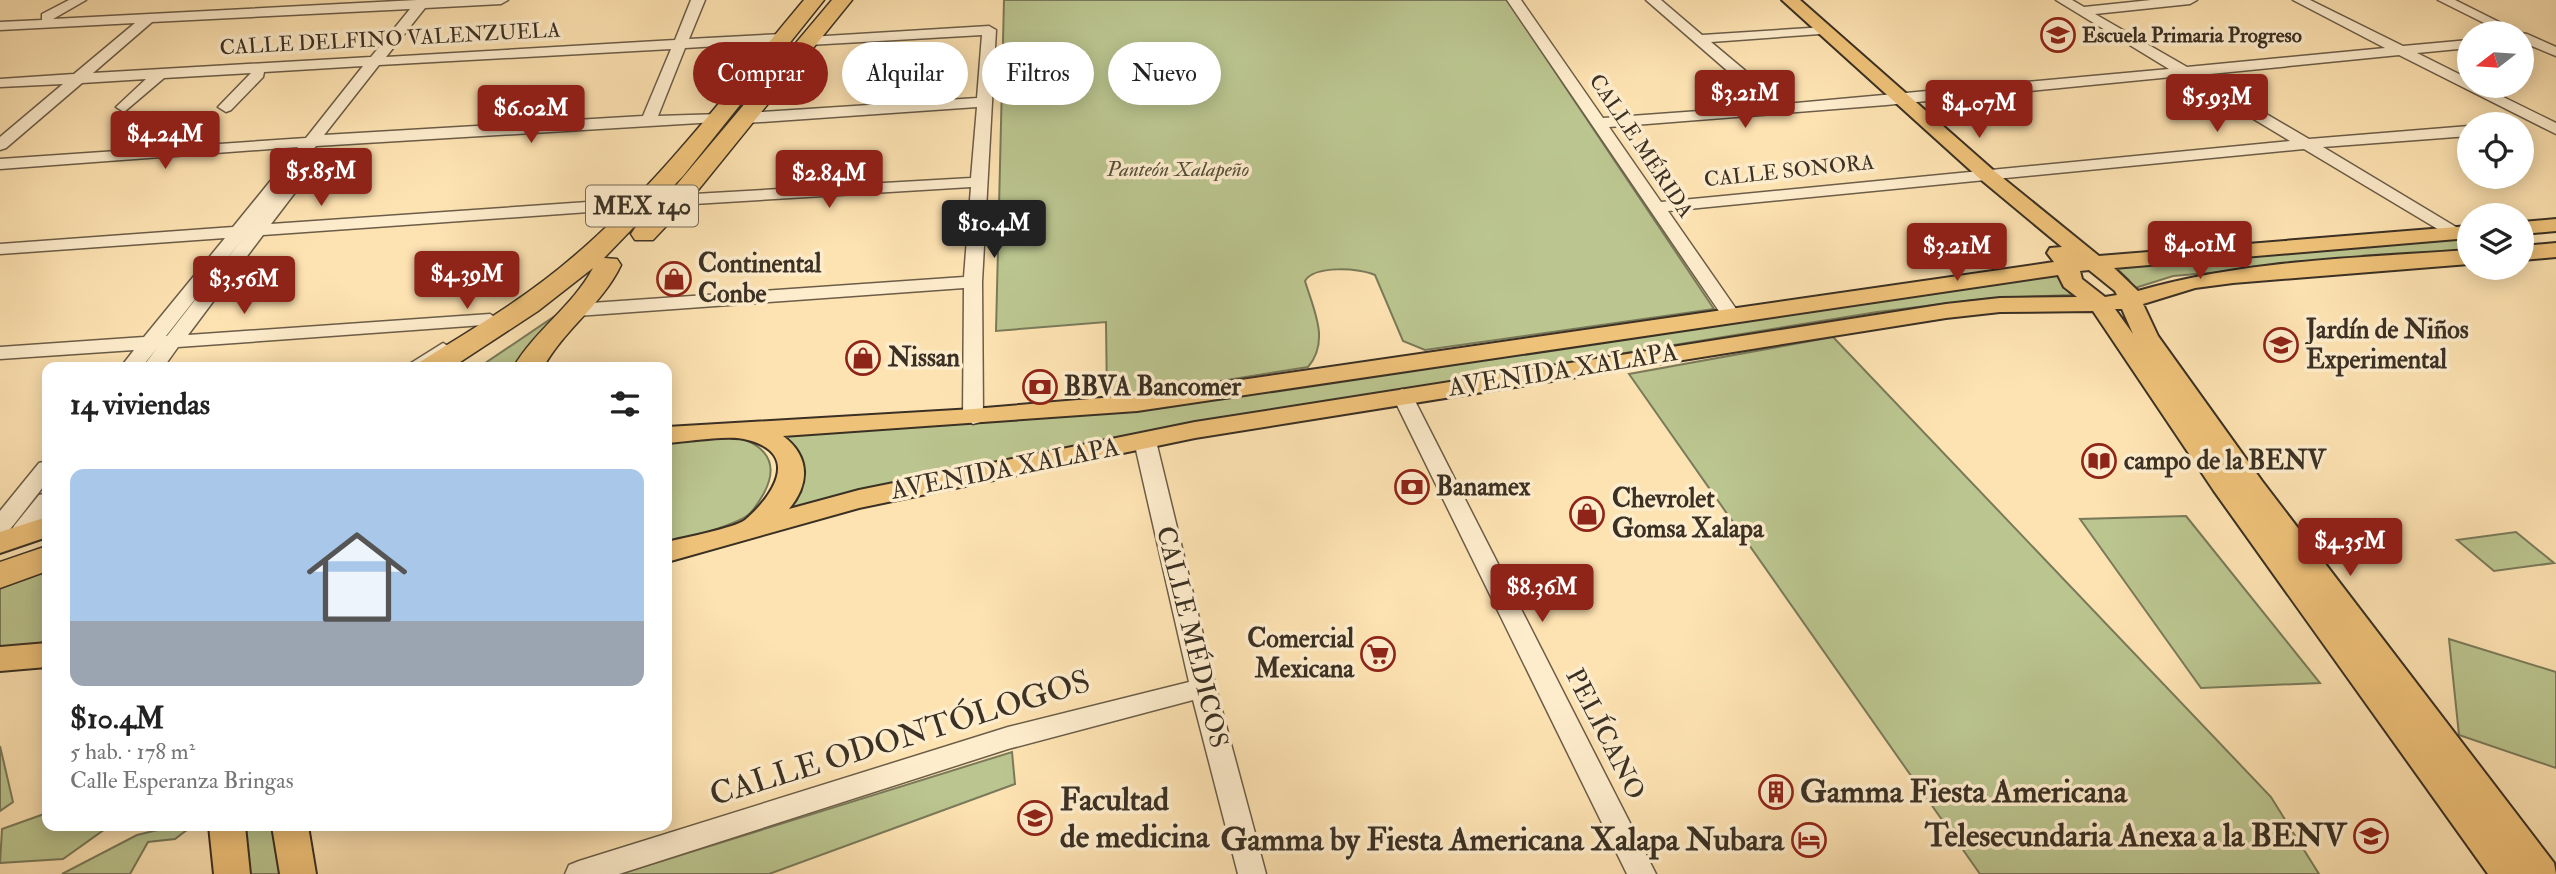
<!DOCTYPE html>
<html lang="es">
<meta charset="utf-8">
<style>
body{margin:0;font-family:"IM FELL Double Pica",serif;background:#f6f6f6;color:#222;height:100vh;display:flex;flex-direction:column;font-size:26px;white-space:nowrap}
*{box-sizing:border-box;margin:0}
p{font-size:23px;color:#767676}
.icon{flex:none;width:38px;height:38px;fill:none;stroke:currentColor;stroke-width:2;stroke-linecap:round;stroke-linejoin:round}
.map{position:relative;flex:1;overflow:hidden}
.details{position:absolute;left:42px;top:362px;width:630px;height:469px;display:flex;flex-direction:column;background:#fff;border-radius:14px;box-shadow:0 4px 18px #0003}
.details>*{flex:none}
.hud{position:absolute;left:693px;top:42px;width:665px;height:63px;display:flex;gap:14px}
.needle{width:46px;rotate:253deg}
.buttons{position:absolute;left:2457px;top:21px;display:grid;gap:14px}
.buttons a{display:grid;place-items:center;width:77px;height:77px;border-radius:50%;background:#fff;box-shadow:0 4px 18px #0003;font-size:35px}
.price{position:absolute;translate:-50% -60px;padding:0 16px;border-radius:7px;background:#8f2418;color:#fff;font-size:23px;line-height:46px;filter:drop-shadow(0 2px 4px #0008)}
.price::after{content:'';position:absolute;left:50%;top:42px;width:21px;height:16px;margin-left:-10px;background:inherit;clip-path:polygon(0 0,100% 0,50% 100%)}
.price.selected{background:#222;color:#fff}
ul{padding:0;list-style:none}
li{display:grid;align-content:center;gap:14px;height:371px;padding:0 28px}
li span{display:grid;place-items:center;height:217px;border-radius:14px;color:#555}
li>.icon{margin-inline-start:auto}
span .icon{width:126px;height:126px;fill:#fffc;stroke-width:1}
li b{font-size:30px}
h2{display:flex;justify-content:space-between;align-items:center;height:84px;padding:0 28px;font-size:30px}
.chip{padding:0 24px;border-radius:32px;background:#fff;box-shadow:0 4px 18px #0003;font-size:24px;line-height:63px}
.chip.selected{background:#8f2418;color:#fff}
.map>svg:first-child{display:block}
.green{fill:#bbc58f;stroke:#7a7a5a;stroke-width:2}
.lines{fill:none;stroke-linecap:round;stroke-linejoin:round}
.minor-casing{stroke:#6b5d48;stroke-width:3}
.major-casing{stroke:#3a3024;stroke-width:4}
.highway-casing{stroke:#3a3024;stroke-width:3}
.minor{fill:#feedcd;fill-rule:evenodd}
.major{fill:#efc279;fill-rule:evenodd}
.highway{fill:#efc279;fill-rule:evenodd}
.labels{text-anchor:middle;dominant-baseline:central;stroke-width:7;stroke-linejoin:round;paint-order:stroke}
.far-poi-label{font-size:21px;font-weight:bold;fill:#3a3024;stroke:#feedcd;text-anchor:start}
.far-street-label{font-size:21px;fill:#3a3024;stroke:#feedcd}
.far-park-label{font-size:21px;font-style:italic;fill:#544e39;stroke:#feedcd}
.shield{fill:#feedcd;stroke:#756957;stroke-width:2}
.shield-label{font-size:24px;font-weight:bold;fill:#3a3024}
.poi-label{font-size:26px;font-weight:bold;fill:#3a3024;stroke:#feedcd;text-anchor:start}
.street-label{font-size:26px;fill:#3a3024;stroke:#feedcd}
.near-street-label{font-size:32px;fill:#3a3024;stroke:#feedcd}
.near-poi-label{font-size:32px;font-weight:bold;fill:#3a3024;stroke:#feedcd;text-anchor:start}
</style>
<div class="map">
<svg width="2556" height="874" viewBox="0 0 2556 874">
<rect width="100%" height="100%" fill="#fee3b2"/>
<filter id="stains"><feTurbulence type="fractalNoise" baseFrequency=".00286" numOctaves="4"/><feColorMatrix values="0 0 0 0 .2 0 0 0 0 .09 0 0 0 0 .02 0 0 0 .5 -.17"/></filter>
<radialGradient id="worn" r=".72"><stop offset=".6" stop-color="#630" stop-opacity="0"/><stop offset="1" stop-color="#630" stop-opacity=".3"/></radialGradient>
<path class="green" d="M 1004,0 L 1507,0 L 1714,309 L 1425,350 L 1403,341 L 1375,275 C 1360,268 1314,265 1305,281 C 1314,311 1330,341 1308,367 L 1107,399 L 1106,322 L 996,331 Z
M 2469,235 L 2469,251 L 2173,276 L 2132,289 L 2129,280 L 2111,263 Z
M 2054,272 L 2071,295 L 1991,298 L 1877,312 L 1545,366 L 1234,418 L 781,513 L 778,436 L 1078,415 L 1224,399 L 1388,371 Z
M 571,305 L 521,367 L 478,368 Z
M 1833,337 L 2271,797 L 2319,874 L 1980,874 L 1629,374 Z
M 726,434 C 758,441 783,457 764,493 C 760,500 755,509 748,515 C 737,525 684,539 667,545 L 667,439 Z
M 2186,516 L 2320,683 L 2201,688 L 2080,519 Z
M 2516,532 L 2554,563 L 2494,571 L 2457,540 Z
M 47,561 L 47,645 L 0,648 L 0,578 Z
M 2449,639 L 2556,672 L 2556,768 L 2459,735 Z
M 0,746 L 13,802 L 0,811 Z
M 1012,752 L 1015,784 L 769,874 L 620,874 Z
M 47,813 L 47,826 L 104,826 L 105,829 L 63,859 L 0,863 L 2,829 Z
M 235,826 L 275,826 L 285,874 L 242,874 Z
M 166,828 L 188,829 L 175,839 L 148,842 L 130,874 L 62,874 L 137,835 Z"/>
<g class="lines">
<g class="minor-casing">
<path id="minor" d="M 69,0 L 86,0 L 53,19 L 417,0 L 508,0 L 501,4 L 425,8 L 386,57 L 675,40 L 691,0 L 705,0 L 689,39 L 783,34 L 790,38 L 783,42 L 685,48 L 658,116 L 721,114 L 721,120 L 716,122 L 316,146 L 287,182 L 298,183 L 300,186 L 271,224 L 645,198 L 653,203 L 645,208 L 263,235 L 188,335 L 490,314 L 499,320 L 497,324 L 178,347 L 163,368 L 142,368 L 157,348 L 141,368 L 120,368 L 134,350 L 0,359 L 0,347 L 144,337 L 225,238 L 0,254 L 0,244 L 233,227 L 298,147 L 0,169 L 0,159 L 306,138 L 363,66 L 264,72 L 263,77 L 231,110 L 226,112 L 218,107 L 251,73 L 164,78 L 124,112 L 116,107 L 146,79 L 82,83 L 6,148 L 0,150 L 0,137 L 63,84 L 0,87 L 0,79 L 74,74 L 135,23 L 0,30 L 0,22 L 42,20 L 42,14 ZM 410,9 L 371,57 L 93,73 L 152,22 ZM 671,49 L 643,116 L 324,135 L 379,65 ZM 244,237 L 167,336 L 166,336 Z
M 1507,0 L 1521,0 L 1603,118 L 1768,106 L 1646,0 L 1661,0 L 1702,35 L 1825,27 L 1827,30 L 1820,34 L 1711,42 L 1785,104 L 2169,69 L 2056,0 L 2072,0 L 2084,7 L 2151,0 L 2197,0 L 2190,4 L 2095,14 L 2187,67 L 2385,48 L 2293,0 L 2310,0 L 2403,46 L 2469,40 L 2469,48 L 2417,53 L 2469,79 L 2469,86 L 2481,86 L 2556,123 L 2556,134 L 2399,55 L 2200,75 L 2309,139 L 2469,126 L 2469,136 L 2323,147 L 2466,233 L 2457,238 L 2451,237 L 2304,149 L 1668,211 L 1741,316 L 1732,322 L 1725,320 ZM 2182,76 L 2290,141 L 1661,202 L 1609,127 L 1886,105 Z
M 2438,0 L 2455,0 L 2521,33 L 2527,34 L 2556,47 L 2556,56 L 2522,42 L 2522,33 L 2504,33 Z
M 989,26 L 996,30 L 982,282 L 983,417 L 980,422 L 973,424 L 963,417 L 964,288 L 577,316 L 568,310 L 577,304 L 964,277 L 971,187 L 677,205 L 669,200 L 677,195 L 971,178 L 977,107 L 746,123 L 738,118 L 746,113 L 977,98 L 982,35 L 809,45 L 802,41 L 809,37 Z
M 443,343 L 453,349 L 427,368 L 403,368 Z
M 1402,389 L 1412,395 L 1656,874 L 1627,874 L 1392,395 Z
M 1145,434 L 1156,441 L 1216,688 L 1266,874 L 1238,874 L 1193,700 L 1008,749 L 619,874 L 565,874 L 569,865 L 579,861 L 1008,727 L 1189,682 L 1134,441 Z
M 47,461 L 47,482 L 8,532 L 0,534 L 0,511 L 39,463 Z
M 47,493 L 47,515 L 26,543 L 10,543 L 7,537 L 10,531 L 39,495 Z"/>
</g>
<g class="major-casing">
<path id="major" d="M 1782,0 L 1800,0 L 1993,170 L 2099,256 L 2469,226 L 2469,238 L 2114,268 L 2138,291 C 2244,260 2359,258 2469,250 L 2469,264 L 2233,283 L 2195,288 L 2143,304 L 2158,336 L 2262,481 L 2554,863 L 2556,874 L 2488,874 L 2214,491 L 2093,311 L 2000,312 L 1946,318 L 1195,438 L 859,508 L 667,562 L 667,542 C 682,538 735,528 745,520 C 772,497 802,454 748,440 C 729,434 688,442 667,443 L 667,427 L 973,409 L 1137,395 L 2054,262 L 2047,253 L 2050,248 L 2062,247 L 1979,178 ZM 2089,270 L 2115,291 L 2117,295 L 2105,297 L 2082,279 L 2080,271 ZM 2058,275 L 2064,287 L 2077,297 L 2000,298 L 1946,304 L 1195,422 L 859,490 L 789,509 C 810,484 810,456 783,436 L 1137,411 ZM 2115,309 L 2122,309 L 2133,334 Z
M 2556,219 L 2556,231 L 2522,234 L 2522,222 Z
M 2556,243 L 2556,257 L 2522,260 L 2522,246 Z
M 47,517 L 47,537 L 0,553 L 0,532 Z
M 47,643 L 47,667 L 0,671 L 0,647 Z
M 209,826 L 245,826 L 250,874 L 214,874 Z
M 272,826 L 308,826 L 316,874 L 280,874 Z"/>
</g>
<g class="highway-casing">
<path id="highway" d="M 804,0 L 824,0 L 683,176 L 604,258 L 617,259 L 621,265 C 602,305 564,329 543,368 L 513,368 C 535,330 573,306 593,268 L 538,311 L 451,368 L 416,368 L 420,362 C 472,329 526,298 573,257 C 661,182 730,88 804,0 Z
M 832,0 L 852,0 L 686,205 L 653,240 L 635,240 L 631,234 L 635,228 L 668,195 Z
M 47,546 L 47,571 L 0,588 L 0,562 Z"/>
</g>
<use href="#minor" class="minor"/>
<use href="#major" class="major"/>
<use href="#highway" class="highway"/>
</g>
<defs>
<g id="school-ring" transform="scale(1.75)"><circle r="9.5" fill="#feedcd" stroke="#8f2418" stroke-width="1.5"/><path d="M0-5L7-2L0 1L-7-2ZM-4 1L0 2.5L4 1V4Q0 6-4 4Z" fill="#8f2418"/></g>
<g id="shop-ring" transform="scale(1.75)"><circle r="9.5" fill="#feedcd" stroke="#8f2418" stroke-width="1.5"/><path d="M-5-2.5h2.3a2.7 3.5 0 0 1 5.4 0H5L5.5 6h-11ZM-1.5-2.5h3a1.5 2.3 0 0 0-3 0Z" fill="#8f2418"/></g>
<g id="bank-ring" transform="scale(1.75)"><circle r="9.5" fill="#feedcd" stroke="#8f2418" stroke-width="1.5"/><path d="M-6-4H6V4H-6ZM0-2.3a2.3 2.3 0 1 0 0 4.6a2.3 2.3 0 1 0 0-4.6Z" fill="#8f2418"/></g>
<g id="library-ring" transform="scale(1.75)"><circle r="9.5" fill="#feedcd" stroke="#8f2418" stroke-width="1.5"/><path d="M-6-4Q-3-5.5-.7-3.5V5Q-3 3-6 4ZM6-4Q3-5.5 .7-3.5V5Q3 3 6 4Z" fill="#8f2418"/></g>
<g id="supermarket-ring" transform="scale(1.75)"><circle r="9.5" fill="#feedcd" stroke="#8f2418" stroke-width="1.5"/><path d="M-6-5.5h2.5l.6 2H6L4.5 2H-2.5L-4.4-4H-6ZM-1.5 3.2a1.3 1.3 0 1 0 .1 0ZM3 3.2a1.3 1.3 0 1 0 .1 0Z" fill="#8f2418"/></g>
<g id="building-ring" transform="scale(1.75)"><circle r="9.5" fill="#feedcd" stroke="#8f2418" stroke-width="1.5"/><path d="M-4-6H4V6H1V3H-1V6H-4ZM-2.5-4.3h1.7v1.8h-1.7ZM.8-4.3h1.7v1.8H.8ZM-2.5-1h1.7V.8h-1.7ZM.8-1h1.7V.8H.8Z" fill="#8f2418"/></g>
<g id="university-ring" transform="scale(1.75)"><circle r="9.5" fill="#feedcd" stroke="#8f2418" stroke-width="1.5"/><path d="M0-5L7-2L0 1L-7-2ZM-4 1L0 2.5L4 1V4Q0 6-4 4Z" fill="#8f2418"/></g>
<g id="hotel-ring" transform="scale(1.75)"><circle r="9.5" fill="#feedcd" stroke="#8f2418" stroke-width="1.5"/><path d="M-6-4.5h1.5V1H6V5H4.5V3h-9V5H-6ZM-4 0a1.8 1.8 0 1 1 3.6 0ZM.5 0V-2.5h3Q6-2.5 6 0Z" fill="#8f2418"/></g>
</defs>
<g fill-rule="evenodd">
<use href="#school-ring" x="2058" y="35"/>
<use href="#shop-ring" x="674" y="279"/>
<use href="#school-ring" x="2281" y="345"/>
<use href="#shop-ring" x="863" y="358"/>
<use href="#bank-ring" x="1040" y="387"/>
<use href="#library-ring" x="2099" y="461"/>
<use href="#bank-ring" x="1412" y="487"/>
<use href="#shop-ring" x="1587" y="514"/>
<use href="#supermarket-ring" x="1378" y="654"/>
<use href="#building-ring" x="1776" y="792"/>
<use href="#university-ring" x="1035" y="818"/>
<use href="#school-ring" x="2371" y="836"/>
<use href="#hotel-ring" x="1809" y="840"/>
</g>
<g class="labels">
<g class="far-poi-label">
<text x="2082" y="35">Escuela Primaria Progreso</text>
</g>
<g class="far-street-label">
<text transform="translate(390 39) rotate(-3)">CALLE DELFINO VALENZUELA</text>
<text transform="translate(1641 146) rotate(56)">CALLE MÉRIDA</text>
<text transform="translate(1789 171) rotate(-6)">CALLE SONORA</text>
</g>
<g class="far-park-label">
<text x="1178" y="169">Panteón Xalapeño</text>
</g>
<rect class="shield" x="586" y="185.5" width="112" height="41" rx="5"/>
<g class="shield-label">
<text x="642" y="206">MEX 140</text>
</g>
<g class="poi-label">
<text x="698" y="264">Continental<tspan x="698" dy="30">Conbe</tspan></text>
<text x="2306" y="330">Jardín de Niños<tspan x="2306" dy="30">Experimental</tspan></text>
<text x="888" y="358">Nissan</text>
<text x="1064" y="387">BBVA Bancomer</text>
<text x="2124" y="461">campo de la BENV</text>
<text x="1436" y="487">Banamex</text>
<text x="1612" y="499">Chevrolet<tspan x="1612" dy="30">Gomsa Xalapa</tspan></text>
<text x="1354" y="639" text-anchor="end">Comercial<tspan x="1354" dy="30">Mexicana</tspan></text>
</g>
<g class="street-label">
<text transform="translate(1563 370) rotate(-9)">AVENIDA XALAPA</text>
<text transform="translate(1005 469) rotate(-11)">AVENIDA XALAPA</text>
<text transform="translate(1192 637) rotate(76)">CALLE MÉDICOS</text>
<text transform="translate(1605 734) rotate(63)">PELÍCANO</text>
</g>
<g class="near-street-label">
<text transform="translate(900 738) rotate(-17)">CALLE ODONTÓLOGOS</text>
</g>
<g class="near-poi-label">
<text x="1800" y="792">Gamma Fiesta Americana</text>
<text x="1060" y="800">Facultad<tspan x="1060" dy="37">de medicina</tspan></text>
<text x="2346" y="836" text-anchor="end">Telesecundaria Anexa a la BENV</text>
<text x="1784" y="840" text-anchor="end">Gamma by Fiesta Americana Xalapa Nubara</text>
</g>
</g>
<rect width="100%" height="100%" filter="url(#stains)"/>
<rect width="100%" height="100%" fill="url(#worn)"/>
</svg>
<div class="buttons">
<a><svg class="needle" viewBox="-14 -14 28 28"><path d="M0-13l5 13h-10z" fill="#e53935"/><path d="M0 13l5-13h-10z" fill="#767676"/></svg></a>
<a><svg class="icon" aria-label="locate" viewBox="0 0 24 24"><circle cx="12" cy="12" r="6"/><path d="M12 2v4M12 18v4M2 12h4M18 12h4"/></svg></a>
<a><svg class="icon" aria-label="layers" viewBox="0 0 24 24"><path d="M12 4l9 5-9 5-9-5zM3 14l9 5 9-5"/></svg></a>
</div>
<b class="price" style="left:1745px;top:130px">$3.21M</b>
<b class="price" style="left:2217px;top:134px">$5.93M</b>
<b class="price" style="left:1979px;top:140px">$4.07M</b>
<b class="price" style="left:531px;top:145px">$6.02M</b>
<b class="price" style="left:165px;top:171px">$4.24M</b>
<b class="price" style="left:321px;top:208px">$5.85M</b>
<b class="price" style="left:829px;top:210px">$2.84M</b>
<b class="price selected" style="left:994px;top:260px">$10.4M</b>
<b class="price" style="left:2200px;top:281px">$4.01M</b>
<b class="price" style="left:1957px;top:283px">$3.21M</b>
<b class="price" style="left:467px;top:311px">$4.39M</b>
<b class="price" style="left:244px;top:316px">$3.56M</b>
<b class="price" style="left:2350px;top:578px">$4.35M</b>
<b class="price" style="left:1542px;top:624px">$8.36M</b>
<div class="hud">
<a class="chip selected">Comprar</a>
<a class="chip">Alquilar</a>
<a class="chip">Filtros</a>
<a class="chip">Nuevo</a>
</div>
<section class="details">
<h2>14 viviendas<svg class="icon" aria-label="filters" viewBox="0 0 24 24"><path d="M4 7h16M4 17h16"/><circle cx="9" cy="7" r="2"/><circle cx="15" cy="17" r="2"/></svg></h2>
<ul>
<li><span style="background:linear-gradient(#a9c7e8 70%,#9aa5b1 0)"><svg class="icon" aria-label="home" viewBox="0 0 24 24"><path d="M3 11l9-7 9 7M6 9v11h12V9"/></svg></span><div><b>$10.4M</b><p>5 hab. · 178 m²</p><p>Calle Esperanza Bringas</p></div></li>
</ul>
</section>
</div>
